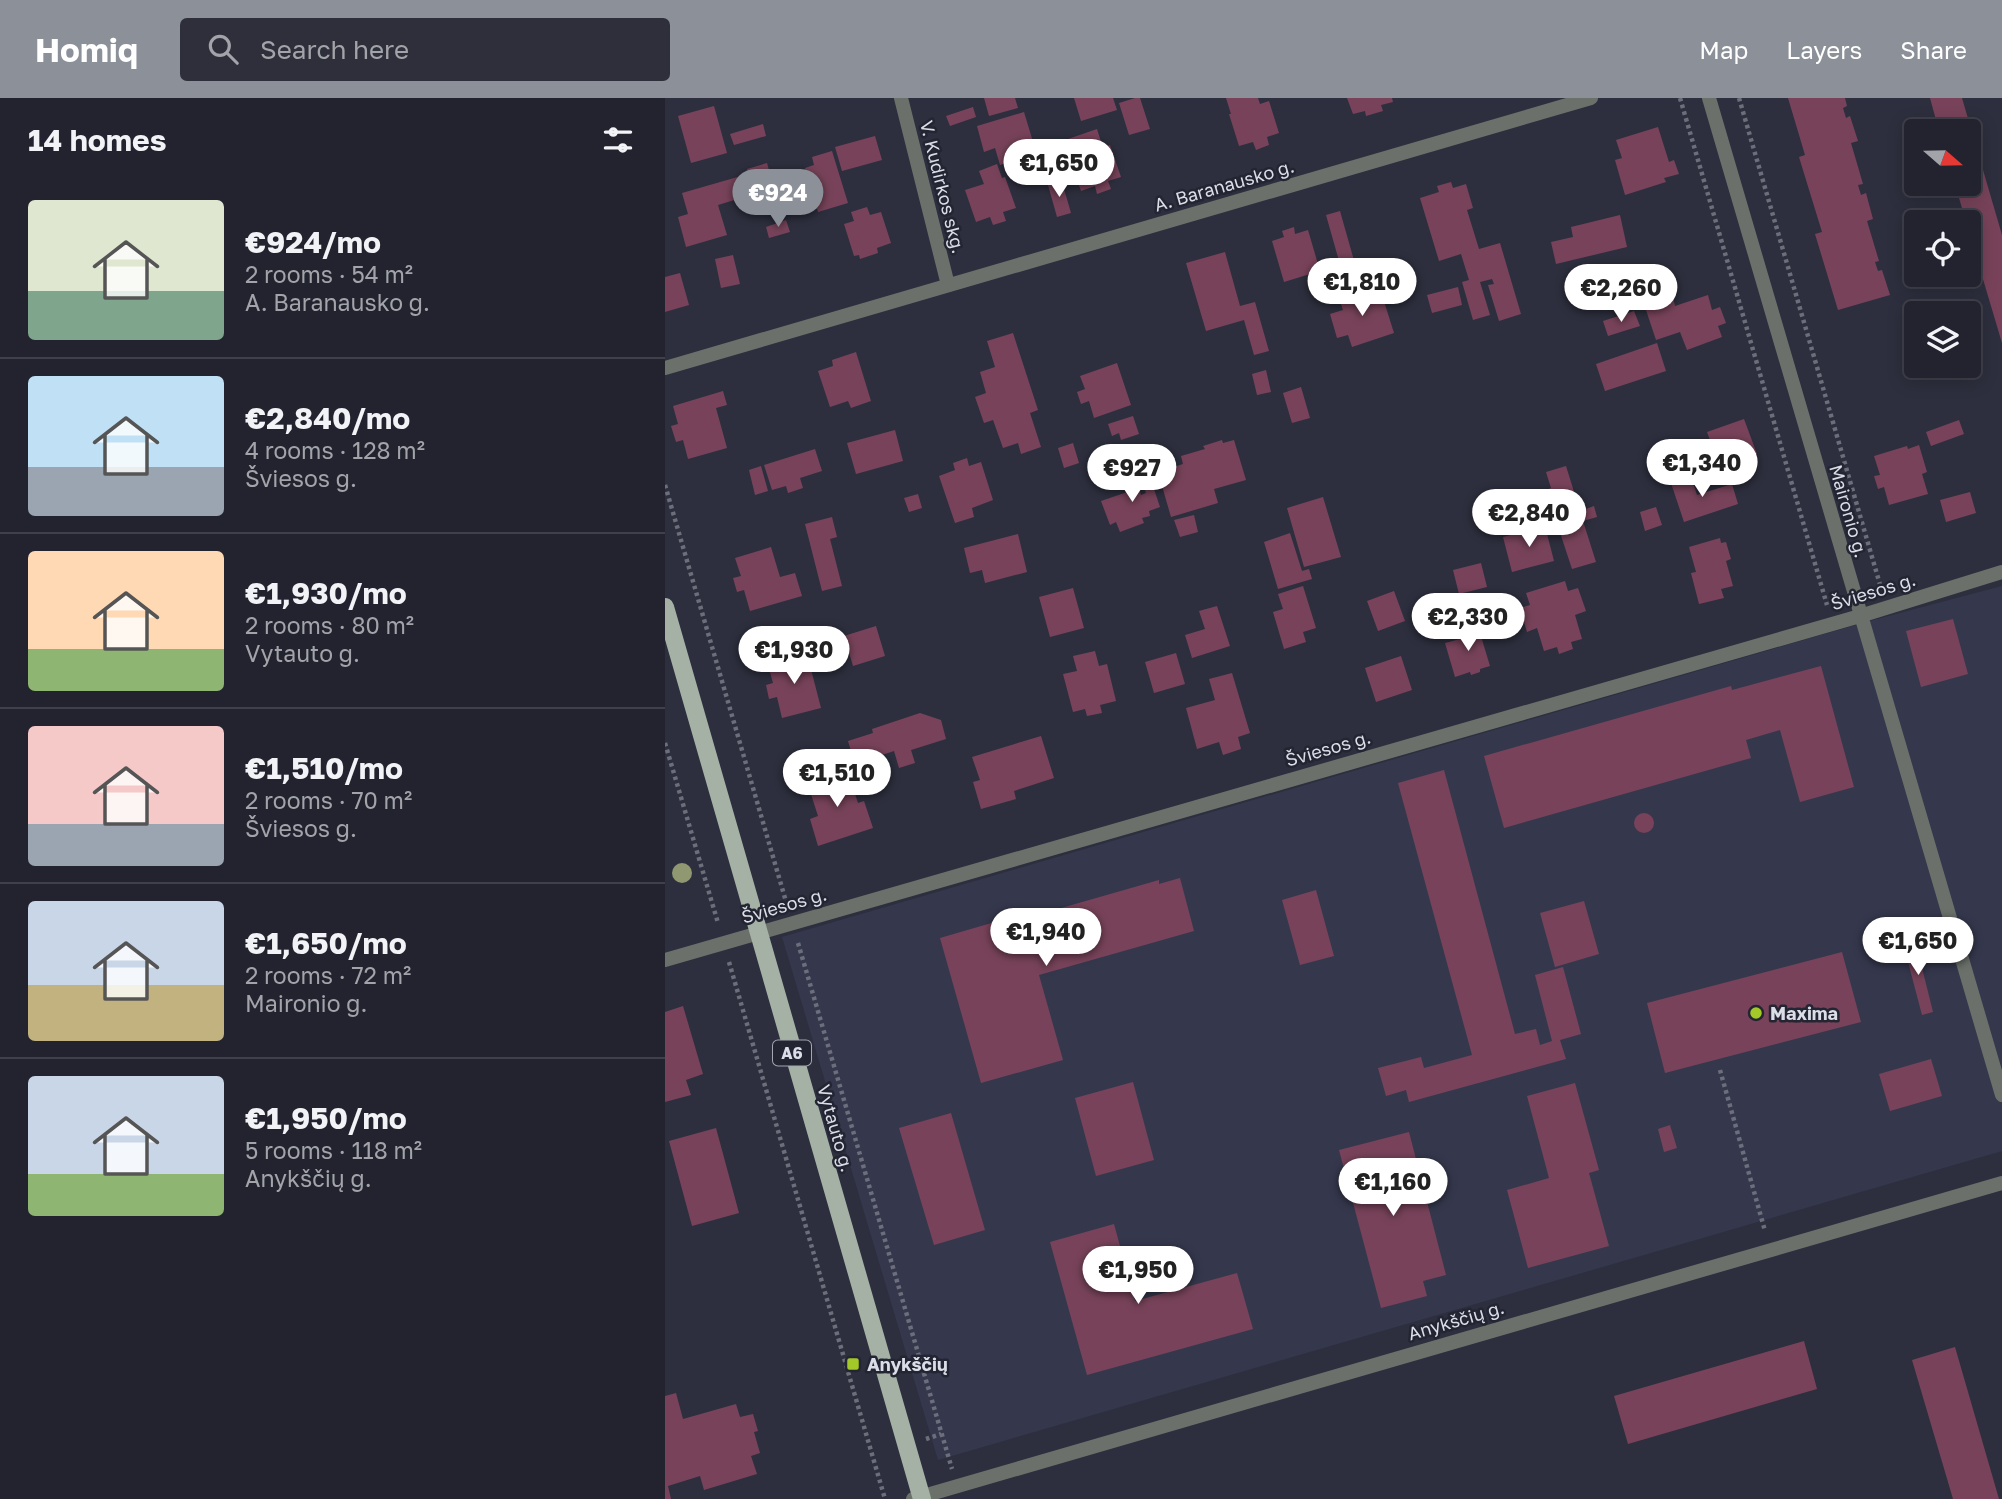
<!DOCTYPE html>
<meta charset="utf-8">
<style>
body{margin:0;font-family:"Golos Text",sans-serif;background:#2e2f3a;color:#f1f3f6;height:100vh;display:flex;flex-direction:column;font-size:26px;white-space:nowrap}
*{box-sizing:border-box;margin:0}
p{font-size:23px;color:#a2a4aa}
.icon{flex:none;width:38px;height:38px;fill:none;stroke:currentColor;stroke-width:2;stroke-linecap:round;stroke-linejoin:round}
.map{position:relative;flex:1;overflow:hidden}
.drawer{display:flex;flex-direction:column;background:#22232e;width:665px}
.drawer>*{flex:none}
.needle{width:46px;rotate:110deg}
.controls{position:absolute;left:1239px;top:21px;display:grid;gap:14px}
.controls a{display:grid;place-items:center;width:77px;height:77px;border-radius:7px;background:#22232e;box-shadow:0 4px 18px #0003,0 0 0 2px #3f404a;font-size:35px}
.price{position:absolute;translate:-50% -60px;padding:0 16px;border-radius:24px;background:#fff;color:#222;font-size:23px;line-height:46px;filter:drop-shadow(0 2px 4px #0008)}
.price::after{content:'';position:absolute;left:50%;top:42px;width:21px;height:16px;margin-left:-10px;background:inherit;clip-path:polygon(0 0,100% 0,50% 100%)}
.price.active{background:#8c9099;color:#fff}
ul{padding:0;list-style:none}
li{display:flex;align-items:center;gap:21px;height:175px;padding:0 28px}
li+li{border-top:2px solid #3f404a}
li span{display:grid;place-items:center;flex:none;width:196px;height:140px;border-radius:7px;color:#555}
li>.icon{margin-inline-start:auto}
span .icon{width:84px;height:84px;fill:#fffc;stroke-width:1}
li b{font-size:30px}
h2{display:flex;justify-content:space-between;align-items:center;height:84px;padding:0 28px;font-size:30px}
header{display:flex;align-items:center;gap:42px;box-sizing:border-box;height:98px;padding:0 35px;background:#8c9099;color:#fff}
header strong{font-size:33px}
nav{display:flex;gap:38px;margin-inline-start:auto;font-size:24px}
.search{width:490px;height:63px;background:#2e2f3a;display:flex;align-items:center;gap:18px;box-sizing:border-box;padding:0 24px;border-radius:7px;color:#a2a4aa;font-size:26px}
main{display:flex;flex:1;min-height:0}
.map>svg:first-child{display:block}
.built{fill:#35384d}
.building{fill:#78435a}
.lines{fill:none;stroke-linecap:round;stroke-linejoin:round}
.path{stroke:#6c6e7b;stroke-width:4.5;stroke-dasharray:3.5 3.5;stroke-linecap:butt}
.street{stroke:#6b716a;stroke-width:14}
.primary{stroke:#a4b1a4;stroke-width:18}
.tree{fill:#8f9870}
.poi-dot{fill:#a2c927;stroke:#232533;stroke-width:2.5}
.labels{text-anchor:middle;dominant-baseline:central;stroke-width:5;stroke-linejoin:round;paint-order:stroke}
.shield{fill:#232533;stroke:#a4a6b1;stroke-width:2}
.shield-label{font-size:16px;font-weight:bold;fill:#dbdde7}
.street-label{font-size:18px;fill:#dbdde7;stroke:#232533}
.poi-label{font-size:18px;font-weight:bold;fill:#dbdde7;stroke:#232533;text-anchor:start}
</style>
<header>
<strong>Homiq</strong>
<div class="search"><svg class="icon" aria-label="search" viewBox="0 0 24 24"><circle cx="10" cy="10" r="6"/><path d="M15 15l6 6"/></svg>Search here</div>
<nav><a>Map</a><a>Layers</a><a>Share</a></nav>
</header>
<main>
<section class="drawer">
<h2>14 homes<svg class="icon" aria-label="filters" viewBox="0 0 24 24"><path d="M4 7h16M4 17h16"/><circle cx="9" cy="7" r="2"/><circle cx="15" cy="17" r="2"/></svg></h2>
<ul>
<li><span style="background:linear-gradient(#dfe7d0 65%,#7fa58c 0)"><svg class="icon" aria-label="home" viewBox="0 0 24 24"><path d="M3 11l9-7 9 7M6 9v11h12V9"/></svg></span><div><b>€924/mo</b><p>2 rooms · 54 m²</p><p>A. Baranausko g.</p></div></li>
<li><span style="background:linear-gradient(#bfe0f5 65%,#9aa5b1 0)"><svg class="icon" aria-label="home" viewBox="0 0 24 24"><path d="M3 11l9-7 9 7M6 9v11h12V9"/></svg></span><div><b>€2,840/mo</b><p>4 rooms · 128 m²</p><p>Šviesos g.</p></div></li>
<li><span style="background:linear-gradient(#ffd9b3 70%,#8fb573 0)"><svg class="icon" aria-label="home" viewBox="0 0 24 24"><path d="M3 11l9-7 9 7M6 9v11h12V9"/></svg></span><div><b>€1,930/mo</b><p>2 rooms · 80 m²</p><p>Vytauto g.</p></div></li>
<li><span style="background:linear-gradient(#f6c9c9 70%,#9aa5b1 0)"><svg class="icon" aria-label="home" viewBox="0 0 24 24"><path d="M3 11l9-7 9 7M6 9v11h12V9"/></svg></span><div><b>€1,510/mo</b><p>2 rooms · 70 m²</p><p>Šviesos g.</p></div></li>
<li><span style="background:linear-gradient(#c9d6e8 60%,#c2b280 0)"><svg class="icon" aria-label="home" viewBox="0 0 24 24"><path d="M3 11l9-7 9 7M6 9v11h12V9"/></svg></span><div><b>€1,650/mo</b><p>2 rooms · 72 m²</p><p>Maironio g.</p></div></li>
<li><span style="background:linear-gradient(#c9d6e8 70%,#8fb573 0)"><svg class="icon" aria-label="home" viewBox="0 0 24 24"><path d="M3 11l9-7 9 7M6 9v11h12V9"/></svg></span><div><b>€1,950/mo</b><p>5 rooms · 118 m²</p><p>Anykščių g.</p></div></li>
</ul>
</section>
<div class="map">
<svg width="1337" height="1401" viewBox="0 0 1337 1401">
<rect width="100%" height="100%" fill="#2d2f3e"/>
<path class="built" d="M 1337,488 L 1337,1053 L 273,1362 L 117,839 L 1201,524 Z"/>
<path class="building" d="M 319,0 L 350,0 L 353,10 L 324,18 Z
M 409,0 L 448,0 L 452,12 L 416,23 Z
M 470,0 L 475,0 L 485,31 L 464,37 L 454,5 Z
M 561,0 L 593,0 L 595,6 L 604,3 L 614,35 L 602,39 L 604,47 L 591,52 L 588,44 L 574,48 L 564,16 L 566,16 Z
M 682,0 L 727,0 L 728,4 L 716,7 L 718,13 L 701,18 L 700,13 L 688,16 Z
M 1123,0 L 1180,0 L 1182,8 L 1178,10 L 1181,20 L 1185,18 L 1193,43 L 1186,45 L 1198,86 L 1193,87 L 1196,97 L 1201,95 L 1208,121 L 1202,123 L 1214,163 L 1210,164 L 1213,173 L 1217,172 L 1225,197 L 1173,212 L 1150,136 L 1157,134 L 1134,59 L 1140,57 Z
M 1265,0 L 1297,0 L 1337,137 L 1337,245 L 1304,134 L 1304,124 L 1301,124 L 1290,86 L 1304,86 L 1304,33 L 1274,33 Z
M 49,8 L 62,55 L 26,65 L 13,18 Z
M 308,9 L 311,19 L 285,28 L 281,18 Z
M 359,14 L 372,57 L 362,60 L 368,81 L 358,84 L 351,62 L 335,67 L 330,50 L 319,54 L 312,28 Z
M 98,26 L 101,38 L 69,47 L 65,36 Z
M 993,29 L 1004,64 L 1009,62 L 1014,76 L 999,80 L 1001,84 L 960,97 L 950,62 L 957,60 L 951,42 Z
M 432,31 L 438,50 L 445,47 L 456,79 L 443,83 L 446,91 L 432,96 L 430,88 L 416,93 L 405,61 L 409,59 L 403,41 Z
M 210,38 L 217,62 L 177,73 L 170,49 Z
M 167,53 L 183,105 L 153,114 L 140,70 L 149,67 L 147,59 Z
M 102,65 L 109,90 L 53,107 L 62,137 L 21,149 L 13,119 L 23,116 L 17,95 L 83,76 L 82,71 Z
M 332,66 L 337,80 L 340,79 L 351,110 L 338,114 L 341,123 L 328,127 L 325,119 L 311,124 L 300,92 L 319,86 L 314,73 Z
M 397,84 L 406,115 L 392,119 L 383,87 Z
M 786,84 L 788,90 L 801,86 L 808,110 L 802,112 L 814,151 L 835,145 L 856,216 L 834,223 L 823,187 L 829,186 L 827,181 L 815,184 L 825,217 L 808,222 L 797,184 L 804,182 L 796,156 L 774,163 L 755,100 L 774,94 L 772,88 Z
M 202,109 L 205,117 L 216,114 L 226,145 L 212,150 L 213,155 L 195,161 L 194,157 L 189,158 L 179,126 L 189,123 L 186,114 Z
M 675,113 L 690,166 L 676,170 L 661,117 Z
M 955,117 L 962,149 L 891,166 L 886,144 L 908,139 L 906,129 Z
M 121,122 L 125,134 L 104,140 L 101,129 Z
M 629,129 L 630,136 L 643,132 L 655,173 L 619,184 L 607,143 L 619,139 L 617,133 Z
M 560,154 L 575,208 L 590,204 L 604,253 L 589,257 L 579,222 L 541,233 L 521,165 Z
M 68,157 L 75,186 L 56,190 L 50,161 Z
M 15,175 L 24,207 L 0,214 L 0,179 Z
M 699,189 L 703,202 L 717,197 L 729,235 L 687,249 L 683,237 L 672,240 L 665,216 L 678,212 L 673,197 Z
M 793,189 L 797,207 L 767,215 L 762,197 Z
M 1043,197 L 1047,212 L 1055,209 L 1061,225 L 1053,228 L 1057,239 L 1022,252 L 1015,234 L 991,242 L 980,209 L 1008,199 L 1010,208 Z
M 969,213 L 975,228 L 943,238 L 938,223 Z
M 348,235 L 373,312 L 365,315 L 376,349 L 356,356 L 353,345 L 338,350 L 328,322 L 319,325 L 310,299 L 321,295 L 315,274 L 330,269 L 322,243 Z
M 992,245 L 1001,273 L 940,293 L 931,266 Z
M 191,254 L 206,303 L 186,310 L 183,303 L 165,309 L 153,273 L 168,268 L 167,262 Z
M 452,265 L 466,307 L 429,320 L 424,303 L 416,306 L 412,294 L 420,291 L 415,278 Z
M 601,272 L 606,294 L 592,297 L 587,276 Z
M 636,289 L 645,320 L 627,325 L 618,295 Z
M 58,293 L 62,307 L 51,310 L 62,350 L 23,361 L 18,342 L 11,344 L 6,328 L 13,326 L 8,308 Z
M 468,318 L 474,336 L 456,342 L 454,335 L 447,338 L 443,326 Z
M 1079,321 L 1092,356 L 1079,361 L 1081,368 L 1066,374 L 1063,366 L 1055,369 L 1042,334 Z
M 1294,322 L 1299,336 L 1266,348 L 1261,334 Z
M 230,332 L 238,363 L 191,376 L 182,345 Z
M 557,342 L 558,345 L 569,342 L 581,382 L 549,391 L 553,405 L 506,419 L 493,374 L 518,366 L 516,358 L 540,351 L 538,348 Z
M 408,345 L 414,365 L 399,370 L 393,350 Z
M 1254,347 L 1262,374 L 1257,376 L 1263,396 L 1224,407 L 1219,389 L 1213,391 L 1209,378 L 1215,377 L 1209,358 L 1242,348 L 1243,351 Z
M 150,351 L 157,373 L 135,380 L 138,390 L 123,395 L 121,388 L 107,392 L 99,367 Z
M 302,360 L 304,368 L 316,364 L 328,402 L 307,410 L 309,419 L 290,425 L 274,378 L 290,372 L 288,365 Z
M 481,367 L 495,409 L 484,413 L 485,418 L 477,420 L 479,425 L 455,434 L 451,424 L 445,427 L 436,403 L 474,390 L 476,397 L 481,395 L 472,370 Z
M 96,368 L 103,393 L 90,397 L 84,372 Z
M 901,368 L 915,413 L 929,408 L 932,419 L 918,423 L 931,464 L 907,471 L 881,392 L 886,390 L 881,374 Z
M 1026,379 L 1032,397 L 1067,386 L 1073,406 L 1019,424 L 1006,385 Z
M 1305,394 L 1311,415 L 1281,424 L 1275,402 Z
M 253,396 L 257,410 L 244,414 L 239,400 Z
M 658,399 L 676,459 L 639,469 L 622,410 Z
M 991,409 L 997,427 L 980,433 L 975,414 Z
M 529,417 L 533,434 L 515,439 L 509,422 Z
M 167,419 L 172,439 L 165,441 L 177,488 L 157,493 L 140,426 Z
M 880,428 L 889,463 L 847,474 L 838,439 Z
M 625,435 L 637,473 L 644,471 L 647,481 L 613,491 L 599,444 Z
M 353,436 L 362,474 L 320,485 L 317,472 L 305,475 L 299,450 Z
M 1055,440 L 1056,445 L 1061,444 L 1066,461 L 1061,463 L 1068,488 L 1056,491 L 1059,500 L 1034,506 L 1026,475 L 1031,474 L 1024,449 Z
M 106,449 L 115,479 L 130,475 L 137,498 L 85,513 L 79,492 L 72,494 L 68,480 L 76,478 L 70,460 Z
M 816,465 L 822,489 L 794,496 L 788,472 Z
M 900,483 L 903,493 L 913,490 L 921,513 L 910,517 L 917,541 L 906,544 L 908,551 L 894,556 L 892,549 L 879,553 L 872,530 L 862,534 L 855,510 L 865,507 L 861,495 Z
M 638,488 L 651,530 L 638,534 L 641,544 L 619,551 L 608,514 L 618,511 L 613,496 Z
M 408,490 L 419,530 L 385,539 L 374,499 Z
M 729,493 L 740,523 L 713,533 L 702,503 Z
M 552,508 L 565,548 L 527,560 L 520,537 L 540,531 L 534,513 Z
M 1288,521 L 1303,576 L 1256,589 L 1241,533 Z
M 211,528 L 220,558 L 188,568 L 179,538 Z
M 809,528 L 811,536 L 815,535 L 825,568 L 815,571 L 815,574 L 806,577 L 805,574 L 790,579 L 780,545 L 799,540 L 797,532 Z
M 430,553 L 434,568 L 442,566 L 451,603 L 435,607 L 437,615 L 422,618 L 420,611 L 408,614 L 398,576 L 412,573 L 408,558 Z
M 511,555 L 520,586 L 489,595 L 480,564 Z
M 142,556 L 156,610 L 117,620 L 112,599 L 104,601 L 101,587 L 108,585 L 103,567 Z
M 736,558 L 747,592 L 711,604 L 700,570 Z
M 1156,568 L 1189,689 L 1135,704 L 1115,632 L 1081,642 L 1086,660 L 839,730 L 819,658 L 1066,588 L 1067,592 Z
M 567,575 L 585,635 L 573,639 L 576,651 L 558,657 L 554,644 L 532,651 L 521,610 L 550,602 L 544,581 Z
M 255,615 L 276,622 L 281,641 L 246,652 L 250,665 L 234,670 L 229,653 L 190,666 L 183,643 L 208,635 L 207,631 Z
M 376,638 L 389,680 L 349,693 L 351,701 L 316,711 L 308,684 L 315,682 L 307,659 Z
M 182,671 L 193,705 L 199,703 L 208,730 L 153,748 L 145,721 L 153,718 L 142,684 Z
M 779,672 L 850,936 L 871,931 L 875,947 L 887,943 L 870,877 L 898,869 L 916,936 L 895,942 L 901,961 L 744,1004 L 741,992 L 721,998 L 713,970 L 756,959 L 759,970 L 807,957 L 733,685 Z
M969 725a10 10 0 1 1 20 0a10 10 0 1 1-20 0Z
M 515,780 L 529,833 L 374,877 L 398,962 L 316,985 L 275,840 L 357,816 L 358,821 L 494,782 L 494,786 Z
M 651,792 L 669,858 L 635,867 L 617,802 Z
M 919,803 L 934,856 L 890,869 L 875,815 Z
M 1250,842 L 1268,914 L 1257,917 L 1238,845 Z
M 1177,854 L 1196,924 L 1000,975 L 982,905 Z
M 18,908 L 38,976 L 21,982 L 26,997 L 0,1004 L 0,914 Z
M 1266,961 L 1277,998 L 1225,1013 L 1214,976 Z
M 468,984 L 489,1062 L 431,1078 L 410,1000 Z
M 910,985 L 934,1072 L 924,1075 L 944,1148 L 863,1170 L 842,1092 L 884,1080 L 862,998 Z
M 286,1015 L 320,1132 L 269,1147 L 234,1030 Z
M 1005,1027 L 1012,1050 L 999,1054 L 993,1031 Z
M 51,1030 L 74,1115 L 27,1128 L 4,1043 Z
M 744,1034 L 781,1177 L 758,1183 L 762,1198 L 716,1210 L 674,1052 Z
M 449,1126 L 470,1203 L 572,1175 L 588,1231 L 422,1277 L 385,1144 Z
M 1139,1243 L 1152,1291 L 963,1346 L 949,1298 Z
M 1290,1249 L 1334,1401 L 1288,1401 L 1247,1262 Z
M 11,1295 L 18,1321 L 71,1306 L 75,1319 L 88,1316 L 93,1333 L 89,1334 L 95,1355 L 86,1358 L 92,1376 L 39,1392 L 35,1378 L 3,1388 L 6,1401 L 0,1401 L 0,1298 Z"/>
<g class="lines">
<path class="path" d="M 1015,0 L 1162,507
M 1074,0 L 1216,490
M 0,387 L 122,807
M 0,645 L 53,825
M 133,845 L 287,1371
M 64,864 L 220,1401
M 1055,972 L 1100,1133
M 261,1341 L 276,1336"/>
<path class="street" d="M 236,0 L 283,187
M 1044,0 L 1337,997
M 0,270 L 926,0
M 0,862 L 1195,518 L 1337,474
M 248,1401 L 1337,1085"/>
<path class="primary" d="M 0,509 L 257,1401"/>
</g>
<circle class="tree" cx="17" cy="775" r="10"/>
<g class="poi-dot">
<circle cx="1091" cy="915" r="7"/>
<rect x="181" y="1259" width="14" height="14" rx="3.5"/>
</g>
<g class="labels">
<rect class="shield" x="108" y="942.5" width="38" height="25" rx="5"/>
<g class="shield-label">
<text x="127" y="955">A6</text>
</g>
<g class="street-label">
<text transform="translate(559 87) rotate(-16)">A. Baranausko g.</text>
<text transform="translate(278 89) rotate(76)">V. Kudirkos skg.</text>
<text transform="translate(1184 413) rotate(74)">Maironio g.</text>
<text transform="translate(1208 493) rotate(-17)">Šviesos g.</text>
<text transform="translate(663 650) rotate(-16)">Šviesos g.</text>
<text transform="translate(119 807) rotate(-16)">Šviesos g.</text>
<text transform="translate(171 1030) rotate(74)">Vytauto g.</text>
<text transform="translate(791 1222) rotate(-16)">Anykščių g.</text>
</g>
<g class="poi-label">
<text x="1105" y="915">Maxima</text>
<text x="202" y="1266">Anykščių</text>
</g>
</g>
</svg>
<div class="controls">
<a><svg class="needle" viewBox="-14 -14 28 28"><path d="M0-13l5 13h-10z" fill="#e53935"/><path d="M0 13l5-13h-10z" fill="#a2a4aa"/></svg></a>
<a><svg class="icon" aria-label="locate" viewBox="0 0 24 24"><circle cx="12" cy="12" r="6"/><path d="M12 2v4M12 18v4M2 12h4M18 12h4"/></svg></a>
<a><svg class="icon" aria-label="layers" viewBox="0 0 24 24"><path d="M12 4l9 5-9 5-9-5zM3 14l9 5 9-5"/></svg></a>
</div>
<b class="price" style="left:394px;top:101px">€1,650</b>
<b class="price active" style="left:113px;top:131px">€924</b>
<b class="price" style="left:697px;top:220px">€1,810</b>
<b class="price" style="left:956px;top:226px">€2,260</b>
<b class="price" style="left:1037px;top:401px">€1,340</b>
<b class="price" style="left:467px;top:406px">€927</b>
<b class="price" style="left:864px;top:451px">€2,840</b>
<b class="price" style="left:803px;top:555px">€2,330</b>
<b class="price" style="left:129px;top:588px">€1,930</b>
<b class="price" style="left:172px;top:711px">€1,510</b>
<b class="price" style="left:381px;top:870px">€1,940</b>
<b class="price" style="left:1253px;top:879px">€1,650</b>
<b class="price" style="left:728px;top:1120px">€1,160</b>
<b class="price" style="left:473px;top:1208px">€1,950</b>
</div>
</main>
